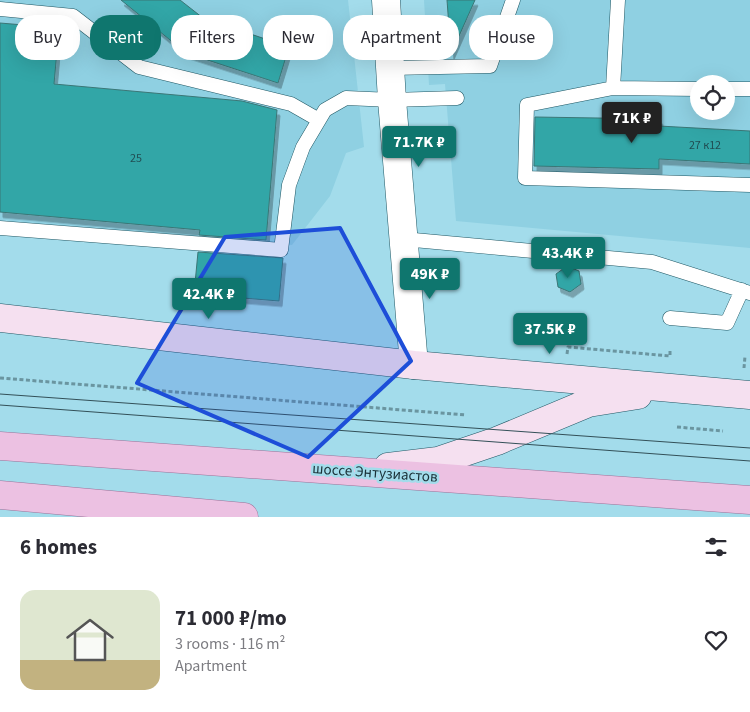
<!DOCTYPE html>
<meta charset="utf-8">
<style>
body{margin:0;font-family:"Source Sans 3",sans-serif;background:#f7f7f7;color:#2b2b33;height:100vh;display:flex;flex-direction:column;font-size:19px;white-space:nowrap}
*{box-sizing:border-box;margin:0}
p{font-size:16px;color:#7c7c81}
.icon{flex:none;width:28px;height:28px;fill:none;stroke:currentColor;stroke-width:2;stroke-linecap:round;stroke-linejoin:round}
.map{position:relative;height:517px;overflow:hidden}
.side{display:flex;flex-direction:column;background:#fff;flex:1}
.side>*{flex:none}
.banner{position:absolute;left:15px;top:15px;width:720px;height:45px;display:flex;gap:10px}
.buttons{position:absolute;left:690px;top:75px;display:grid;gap:10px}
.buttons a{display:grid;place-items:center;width:45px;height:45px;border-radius:50%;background:#fff;box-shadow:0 5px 20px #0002;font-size:25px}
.price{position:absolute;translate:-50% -42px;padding:0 11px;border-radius:5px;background:#0f766e;color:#fff;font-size:16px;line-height:32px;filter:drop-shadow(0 1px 2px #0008)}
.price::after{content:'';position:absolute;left:50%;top:30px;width:15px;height:11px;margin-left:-8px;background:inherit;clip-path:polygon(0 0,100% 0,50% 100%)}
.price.active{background:#222;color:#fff}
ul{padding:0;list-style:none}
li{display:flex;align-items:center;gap:15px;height:125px;padding:0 20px}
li+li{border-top:1px solid #e1e1e2}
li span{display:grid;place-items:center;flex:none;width:140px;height:100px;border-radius:15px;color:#555}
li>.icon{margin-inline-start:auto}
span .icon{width:60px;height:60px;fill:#fffc;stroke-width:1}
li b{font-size:21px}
h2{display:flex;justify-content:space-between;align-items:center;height:60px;padding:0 20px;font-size:21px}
.pill{padding:0 18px;border-radius:20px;background:#fff;box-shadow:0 5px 20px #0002;font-size:18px;line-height:45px}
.pill.active{background:#0f766e;color:#fff}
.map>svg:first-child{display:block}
.built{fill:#8fd0e2;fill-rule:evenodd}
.building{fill:#30a6a7;stroke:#3b7676;filter:url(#shadow)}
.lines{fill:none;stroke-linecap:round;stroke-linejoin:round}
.service-casing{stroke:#1f5764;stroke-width:15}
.tertiary-casing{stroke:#1f5764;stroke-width:29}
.secondary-casing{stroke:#1f5764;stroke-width:29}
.primary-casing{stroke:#9a7399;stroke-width:29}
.path{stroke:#6a95a0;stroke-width:3;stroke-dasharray:4 2.5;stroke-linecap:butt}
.service{stroke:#fff;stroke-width:14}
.tertiary{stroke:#fff;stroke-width:28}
.secondary{stroke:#f5e0f0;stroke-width:28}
.primary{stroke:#ecc1e2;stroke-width:28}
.tram{stroke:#335058;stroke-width:1}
.marked{fill:#1d4ed8;fill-opacity:0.2;stroke:#1d4ed8;stroke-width:4;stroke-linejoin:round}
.labels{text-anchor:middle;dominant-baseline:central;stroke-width:5;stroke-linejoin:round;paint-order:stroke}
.number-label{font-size:12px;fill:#204e53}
.street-label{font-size:15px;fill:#1a3137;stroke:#a3dceb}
</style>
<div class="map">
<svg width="750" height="517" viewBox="0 0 750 517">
<defs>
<filter id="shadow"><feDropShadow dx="3" dy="5.5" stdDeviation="0" flood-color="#0004"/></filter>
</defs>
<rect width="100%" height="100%" fill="#a3dceb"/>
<path class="built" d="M 0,0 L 348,0 L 364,147 L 346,153 L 330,196 L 292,245 L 0,220 Z
M 424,0 L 750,0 L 750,248 L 456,221 L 445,84 L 429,85 ZM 699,84 L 726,84 L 726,111 L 699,111 Z"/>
<path class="building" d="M 121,0 L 180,0 L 203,18 L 289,47 L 278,83 L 186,53 Z
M 447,0 L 475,0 L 451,54 Z
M 0,23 L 59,28 L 54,84 L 242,101 L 277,110 L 266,240 L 199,235 L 200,230 L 0,212 Z
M 535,117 L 660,119 L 659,126 L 750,131 L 750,164 L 659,159 L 659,169 L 534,166 Z
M 198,252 L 283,258 L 279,301 L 194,294 Z
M 567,266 L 579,271 L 581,284 L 570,292 L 558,287 L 556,274 Z"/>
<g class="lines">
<g class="service-casing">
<path id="service" d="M 618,0 L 613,88 L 699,89
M 0,9 L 73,16 L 139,67 L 291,104 L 319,120
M 390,68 L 490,66 L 513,0
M 613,88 L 527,105 L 525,178 L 750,185
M 726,89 L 750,89
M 0,228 L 281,250 L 289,185 L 303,147 L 325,110 L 346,98 L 392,100 L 457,98
M 403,239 L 652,262 L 750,293
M 670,318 L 727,323 L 742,290"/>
</g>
<g class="tertiary-casing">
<path id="tertiary" d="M 386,0 L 392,100 L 414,365"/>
</g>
<g class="secondary-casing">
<path id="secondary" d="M 0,318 L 414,365 L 750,395
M 388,467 L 438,461 L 497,441 L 588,403 L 638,395"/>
</g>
<g class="primary-casing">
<path id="primary" d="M 0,446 L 750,500
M 0,495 L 244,517"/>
</g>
<path class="path" d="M 567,354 L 568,347 L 670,356 L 670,349
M 744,368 L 745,356
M 0,378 L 466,415
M 677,427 L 723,431"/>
<use href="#service" class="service"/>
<use href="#tertiary" class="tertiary"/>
<use href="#secondary" class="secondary"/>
<use href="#primary" class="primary"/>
<path class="tram" d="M 0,394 L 750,448
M 0,405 L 750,461"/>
</g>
<path class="marked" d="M 340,228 L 411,361 L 308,457 L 137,383 L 225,237 Z"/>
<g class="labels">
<g class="number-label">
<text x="705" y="145">27 к12</text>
<text x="136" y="158">25</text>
</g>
<g class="street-label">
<text transform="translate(375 473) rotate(4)">шоссе Энтузиастов</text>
</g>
</g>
</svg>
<div class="buttons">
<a><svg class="icon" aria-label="locate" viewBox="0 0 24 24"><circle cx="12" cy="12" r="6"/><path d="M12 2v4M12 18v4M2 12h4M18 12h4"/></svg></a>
</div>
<b class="price active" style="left:632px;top:144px">71K ₽</b>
<b class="price" style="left:419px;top:168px">71.7K ₽</b>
<b class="price" style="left:568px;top:279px">43.4K ₽</b>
<b class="price" style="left:430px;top:300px">49K ₽</b>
<b class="price" style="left:209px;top:320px">42.4K ₽</b>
<b class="price" style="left:550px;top:355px">37.5K ₽</b>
<div class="banner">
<a class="pill">Buy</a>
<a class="pill active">Rent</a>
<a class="pill">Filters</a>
<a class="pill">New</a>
<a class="pill">Apartment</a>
<a class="pill">House</a>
</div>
</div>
<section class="side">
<h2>6 homes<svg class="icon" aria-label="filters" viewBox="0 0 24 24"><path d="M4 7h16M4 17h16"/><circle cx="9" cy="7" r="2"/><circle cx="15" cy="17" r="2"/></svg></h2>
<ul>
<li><span style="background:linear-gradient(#dfe7d0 70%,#c2b280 0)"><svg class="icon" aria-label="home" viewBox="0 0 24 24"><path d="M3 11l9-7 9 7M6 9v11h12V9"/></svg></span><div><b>71 000 ₽/mo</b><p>3 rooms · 116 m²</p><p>Apartment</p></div><svg class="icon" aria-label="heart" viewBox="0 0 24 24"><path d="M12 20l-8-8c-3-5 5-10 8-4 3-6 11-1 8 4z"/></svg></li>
</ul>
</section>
